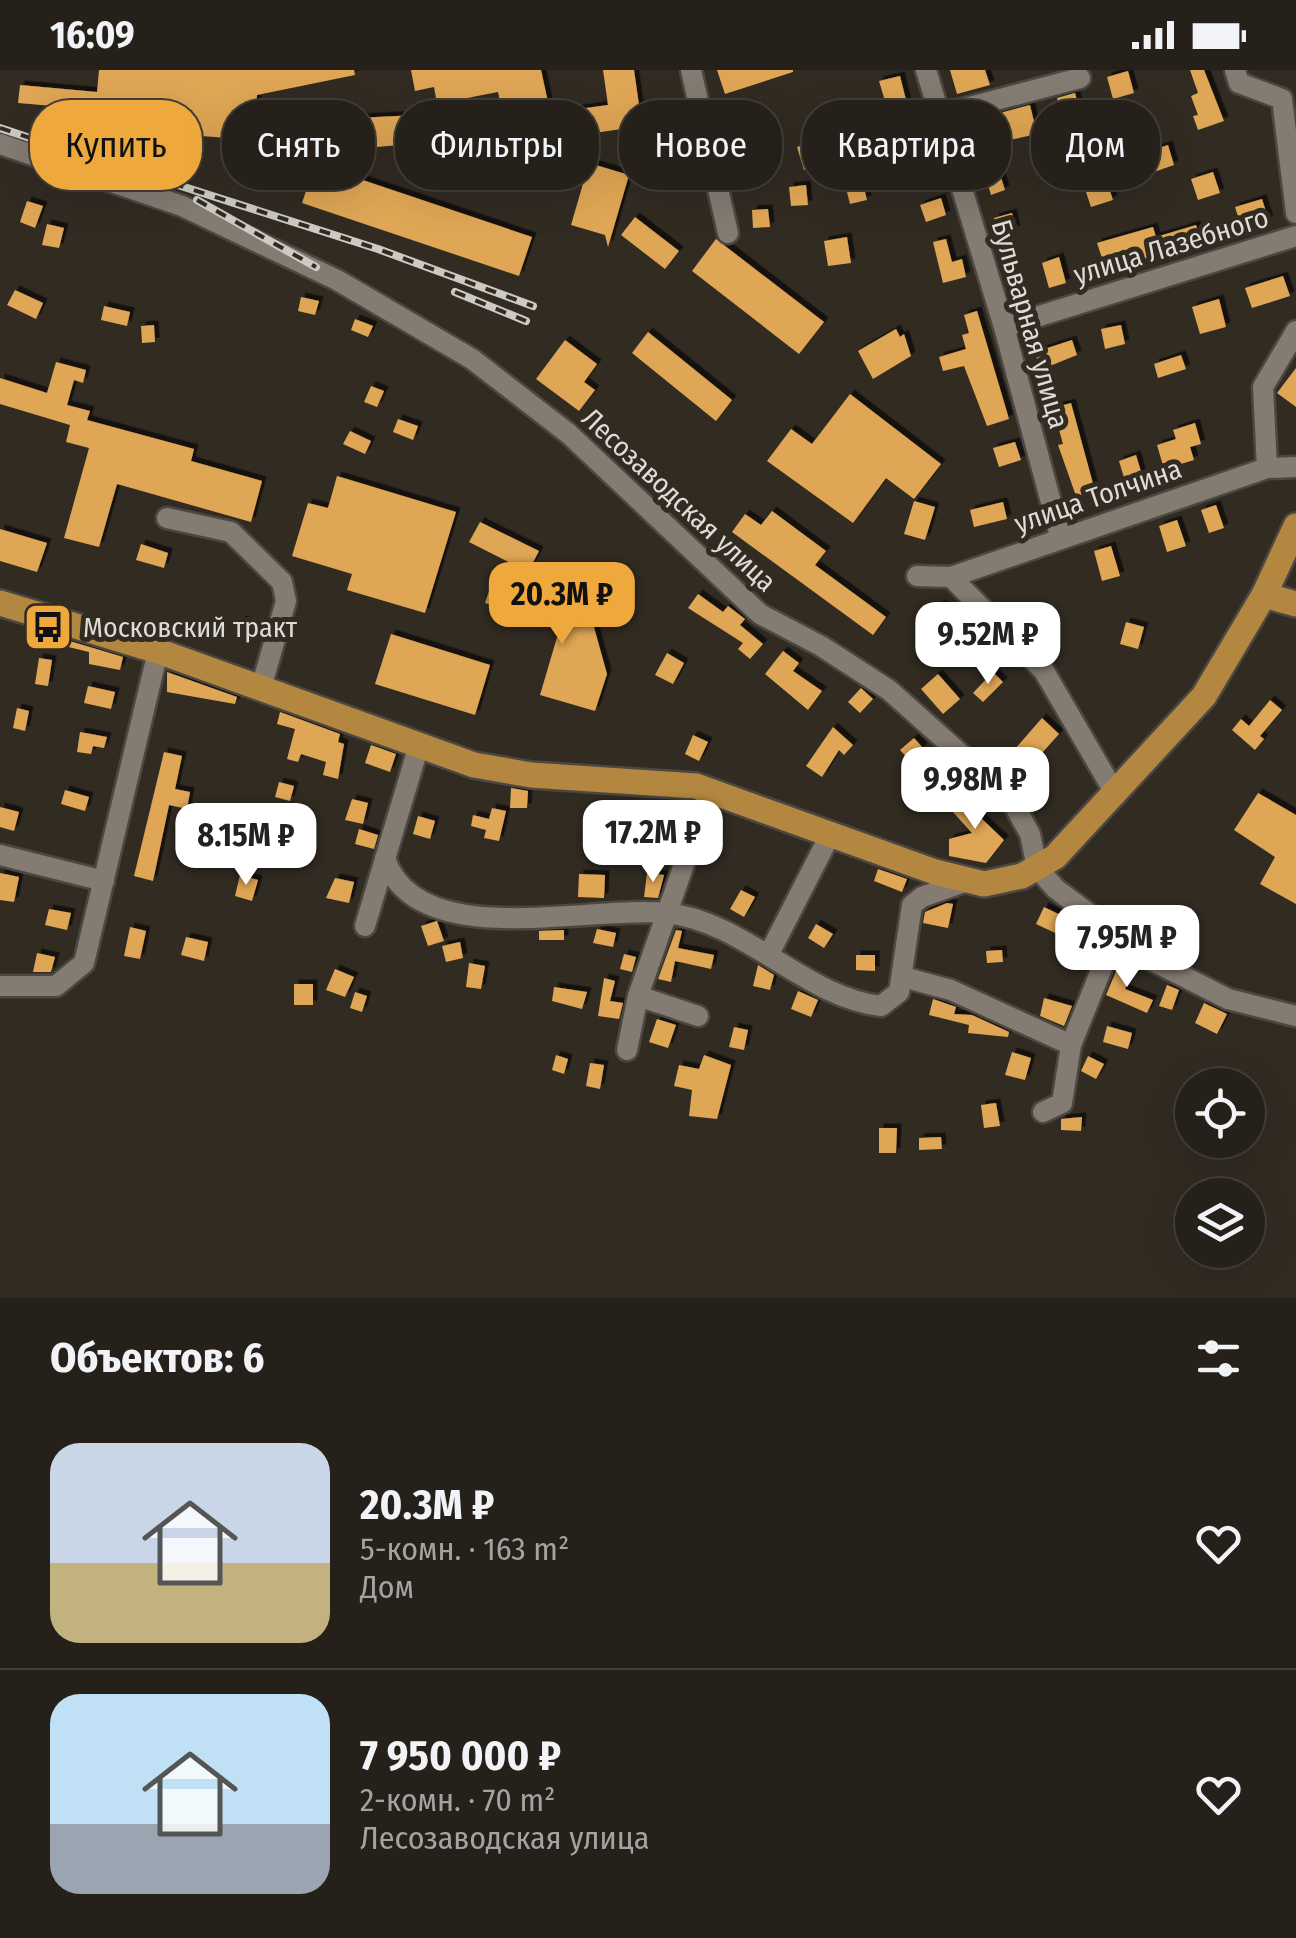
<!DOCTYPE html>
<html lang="ru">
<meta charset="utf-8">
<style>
body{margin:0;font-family:"Fira Sans Condensed",sans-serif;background:#312d27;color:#f1f3f6;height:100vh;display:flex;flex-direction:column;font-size:38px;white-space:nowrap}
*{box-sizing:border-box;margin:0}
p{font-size:32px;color:#a3a3a2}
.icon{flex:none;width:55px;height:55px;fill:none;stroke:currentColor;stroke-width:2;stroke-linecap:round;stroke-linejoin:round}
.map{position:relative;height:1228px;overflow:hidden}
.details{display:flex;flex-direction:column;background:#25201a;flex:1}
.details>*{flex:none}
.guide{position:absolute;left:30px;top:30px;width:1238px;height:90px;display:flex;gap:20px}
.controls{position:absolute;left:1175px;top:998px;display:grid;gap:20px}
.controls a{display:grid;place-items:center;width:90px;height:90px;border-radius:50%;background:#25201a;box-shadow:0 10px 40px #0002,0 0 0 2px #423e39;font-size:50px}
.price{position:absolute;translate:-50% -85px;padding:0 22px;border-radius:20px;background:#fff;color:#222;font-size:32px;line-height:65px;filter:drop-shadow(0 2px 5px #0008)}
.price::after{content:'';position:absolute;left:50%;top:60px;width:30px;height:22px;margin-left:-15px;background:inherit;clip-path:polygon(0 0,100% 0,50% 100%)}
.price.on{background:#eea83c;color:#111}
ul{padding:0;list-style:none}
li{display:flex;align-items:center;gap:30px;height:250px;padding:0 50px}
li+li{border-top:2px solid #423e39}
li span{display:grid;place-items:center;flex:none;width:280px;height:200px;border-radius:30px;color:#555}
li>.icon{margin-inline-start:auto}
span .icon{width:120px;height:120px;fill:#fffc;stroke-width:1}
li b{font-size:42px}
h2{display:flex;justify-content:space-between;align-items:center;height:120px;padding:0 50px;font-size:42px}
.pill{padding:0 35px;border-radius:40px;background:#25201a;box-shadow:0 10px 40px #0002,0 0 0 2px #423e39;font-size:35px;line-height:90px}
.pill.on{background:#eea83c;color:#111}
.status{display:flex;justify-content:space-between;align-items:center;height:70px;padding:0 50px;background:#25201a;direction:ltr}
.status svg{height:28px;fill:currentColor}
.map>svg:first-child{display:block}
.building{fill:#dfa655;filter:url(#shadow)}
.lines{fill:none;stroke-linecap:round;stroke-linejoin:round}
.minor-casing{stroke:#4c4740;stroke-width:25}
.major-casing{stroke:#4c4740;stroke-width:30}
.minor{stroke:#847c73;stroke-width:20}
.major{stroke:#b3873f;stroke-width:25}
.rail-casing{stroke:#cdc9c3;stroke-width:8}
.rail{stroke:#312b22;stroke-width:4;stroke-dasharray:11;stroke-linecap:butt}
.labels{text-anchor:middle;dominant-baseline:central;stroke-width:10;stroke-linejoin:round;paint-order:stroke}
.street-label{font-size:28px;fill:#dfdbd6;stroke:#312b22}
.poi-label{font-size:28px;fill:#dfdbd6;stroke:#312b22;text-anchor:start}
</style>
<div class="status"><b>16:09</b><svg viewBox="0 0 49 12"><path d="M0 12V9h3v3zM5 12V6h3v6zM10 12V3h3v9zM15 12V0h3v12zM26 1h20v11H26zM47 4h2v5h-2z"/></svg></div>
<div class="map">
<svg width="1296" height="1228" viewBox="0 0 1296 1228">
<defs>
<filter id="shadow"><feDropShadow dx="4.5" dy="-4.5" stdDeviation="0" flood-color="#0009"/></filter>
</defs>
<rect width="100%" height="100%" fill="#312b22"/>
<path class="building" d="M 99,0 L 354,0 L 355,5 L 257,25 L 254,70 L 109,59 L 111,41 L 18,33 L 20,15 L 97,22 Z
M 411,0 L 541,0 L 548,32 L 502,41 L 498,22 L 467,28 L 472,69 L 376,77 L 293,73 L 293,51 L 439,44 L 434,17 L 415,21 Z
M 603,0 L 634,0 L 642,56 L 560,68 L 557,42 L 608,35 Z
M 717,0 L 793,0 L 793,2 L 725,24 Z
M 950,0 L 985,0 L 990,15 L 957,24 Z
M 1190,0 L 1204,0 L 1224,51 L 1198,60 L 1193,46 L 1198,45 L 1191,26 L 1198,23 Z
M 1128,1 L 1134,23 L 1113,29 L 1107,7 Z
M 900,6 L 909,42 L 896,46 L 892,29 L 885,31 L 879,11 Z
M 1075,23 L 1078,34 L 1060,39 L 1057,28 Z
M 1030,35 L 1037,64 L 1010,70 L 1006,53 L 968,64 L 965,52 Z
M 748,41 L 755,61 L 735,68 L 728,48 Z
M 831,45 L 835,57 L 821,62 L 816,50 Z
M 1131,56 L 1135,69 L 1106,77 L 1102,64 Z
M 1057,67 L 1060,78 L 1045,82 L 1042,71 Z
M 817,71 L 824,94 L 804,100 L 797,77 Z
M 924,71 L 931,96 L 906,103 L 899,78 Z
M 1168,75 L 1174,95 L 1154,102 L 1147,82 Z
M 262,84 L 284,87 L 280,115 L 259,112 Z
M 745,87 L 748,109 L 730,111 L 726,91 Z
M 589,93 L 629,105 L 608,177 L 605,165 L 571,155 Z
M 315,94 L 532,167 L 519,206 L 302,133 Z
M 999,101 L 1005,120 L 991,125 L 985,105 Z
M 860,102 L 867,130 L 850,134 L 843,106 Z
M 1213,102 L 1220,123 L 1198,130 L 1191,109 Z
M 1106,109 L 1113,130 L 1091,137 L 1084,116 Z
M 806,115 L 808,135 L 791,136 L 789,117 Z
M 941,128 L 946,145 L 926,152 L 920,135 Z
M 1262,129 L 1269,151 L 1242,159 L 1235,137 Z
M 27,131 L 43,136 L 35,158 L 20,152 Z
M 768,139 L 770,157 L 753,158 L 752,140 Z
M 1012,143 L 1016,160 L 998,164 L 994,148 Z
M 635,147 L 679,181 L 665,199 L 621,165 Z
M 47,154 L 64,158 L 59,178 L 42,175 Z
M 1196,155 L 1201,171 L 1131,193 L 1134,200 L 1109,209 L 1097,173 L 1153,157 L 1156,167 Z
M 847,167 L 851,193 L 828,196 L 824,171 Z
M 716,169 L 824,252 L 799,284 L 692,201 Z
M 946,169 L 952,192 L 962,189 L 966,207 L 943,213 L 933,172 Z
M 1059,187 L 1066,213 L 1049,218 L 1042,193 Z
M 1283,206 L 1290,226 L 1252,238 L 1245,218 Z
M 15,220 L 43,233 L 36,249 L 7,235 Z
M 301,227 L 319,231 L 315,245 L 298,241 Z
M 1219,229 L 1226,257 L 1200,264 L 1192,237 Z
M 104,236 L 130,242 L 127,256 L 101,250 Z
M 977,241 L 1009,349 L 987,356 L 964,296 L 943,301 L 939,287 L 966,279 L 962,265 L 969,263 L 964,245 Z
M 355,249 L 373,256 L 368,267 L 351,260 Z
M 154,255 L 155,272 L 142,273 L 141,256 Z
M 1121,255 L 1125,274 L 1105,279 L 1101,259 Z
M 896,259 L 900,267 L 904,264 L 911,286 L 873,309 L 858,281 Z
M 648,262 L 732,330 L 716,351 L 632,283 Z
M 565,270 L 597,294 L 584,312 L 595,320 L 579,341 L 536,309 Z
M 1072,270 L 1077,285 L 1040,300 L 1035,282 Z
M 1181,285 L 1186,299 L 1158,308 L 1154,294 Z
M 56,292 L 86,300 L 83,313 L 74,310 L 67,335 L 90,341 L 87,350 L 194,379 L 191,391 L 262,411 L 251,452 L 117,414 L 99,477 L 64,468 L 89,378 L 66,372 L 70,355 L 0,334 L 0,308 L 47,323 Z
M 1296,298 L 1296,337 L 1277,323 Z
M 371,316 L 384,321 L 377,337 L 364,332 Z
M 850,324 L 941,394 L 914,429 L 886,408 L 853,453 L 767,391 L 791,359 L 812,374 Z
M 1071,333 L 1095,421 L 1076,426 L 1058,375 L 1063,374 L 1053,338 Z
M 398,349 L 418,356 L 413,370 L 393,362 Z
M 1195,353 L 1201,374 L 1190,377 L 1194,390 L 1164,399 L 1157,375 L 1176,369 L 1173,360 Z
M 350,361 L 371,371 L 365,384 L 343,374 Z
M 1015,372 L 1021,390 L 999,397 L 993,378 Z
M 1136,385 L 1142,405 L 1125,411 L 1119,391 Z
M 337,406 L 456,442 L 425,543 L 347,520 L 352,504 L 292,486 L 308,433 L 328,438 Z
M 914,431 L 935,437 L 925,470 L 904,464 Z
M 1003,432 L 1007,449 L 974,457 L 970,440 Z
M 1216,435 L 1224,458 L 1209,463 L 1201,440 Z
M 772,441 L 826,481 L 815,495 L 886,547 L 873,565 L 732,462 L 745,444 L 761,455 Z
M 1177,450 L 1186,476 L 1167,482 L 1159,456 Z
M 480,452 L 539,481 L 528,502 L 469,472 Z
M 0,459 L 47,473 L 37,502 L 0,491 Z
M 141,474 L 168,483 L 164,498 L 136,490 Z
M 1111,476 L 1120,506 L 1102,511 L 1094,481 Z
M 492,512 L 590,543 L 607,604 L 595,641 L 540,625 L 560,557 L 485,533 Z
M 698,524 L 723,542 L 728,536 L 745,549 L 740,555 L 763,574 L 750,589 L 738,579 L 743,573 L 688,538 Z
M 940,534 L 959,546 L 943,571 L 920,557 Z
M 241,550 L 264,558 L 260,570 L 237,562 Z
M 1126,552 L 1144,557 L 1138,579 L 1120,574 Z
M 391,564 L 490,595 L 475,645 L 375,614 Z
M 53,566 L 123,587 L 120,600 L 89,594 L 89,582 L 52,573 Z
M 783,581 L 799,593 L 793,601 L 822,621 L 808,640 L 765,604 Z
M 667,583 L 684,593 L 673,614 L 655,605 Z
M 39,588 L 52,590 L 48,616 L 35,614 Z
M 167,602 L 237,627 L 235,634 L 167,622 Z
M 993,602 L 1003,612 L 983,632 L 973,623 Z
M 938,604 L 960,629 L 943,644 L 921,619 Z
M 88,616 L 115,622 L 111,639 L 84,633 Z
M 861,618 L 873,629 L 860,643 L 848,632 Z
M 1270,630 L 1282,640 L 1260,666 L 1264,669 L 1255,680 L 1232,660 L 1241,649 L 1249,656 Z
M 17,638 L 29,641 L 25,661 L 13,658 Z
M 280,642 L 340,664 L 338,672 L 344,674 L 338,709 L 323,705 L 326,692 L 301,684 L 298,692 L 287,689 L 295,659 L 277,654 Z
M 1042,648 L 1059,664 L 1025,702 L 1008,687 Z
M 833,657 L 853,675 L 844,685 L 839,680 L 822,707 L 806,696 Z
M 80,662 L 107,667 L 104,678 L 93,676 L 91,684 L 77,682 Z
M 693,665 L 708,672 L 699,691 L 685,684 Z
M 914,668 L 923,678 L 909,690 L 900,680 Z
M 371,675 L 396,684 L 390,702 L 365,693 Z
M 164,682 L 182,686 L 175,719 L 190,722 L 187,739 L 169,735 L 153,811 L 134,806 Z
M 951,694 L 962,704 L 948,718 L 938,708 Z
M 279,712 L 294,716 L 290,731 L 275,727 Z
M 511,718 L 528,721 L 527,738 L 510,738 Z
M 65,720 L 89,727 L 85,741 L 61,734 Z
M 984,723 L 995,733 L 981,748 L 1004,770 L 986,793 L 949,786 L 949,769 L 972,763 L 952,741 L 968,727 L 974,733 Z
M 1258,723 L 1296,745 L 1296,834 L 1260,814 L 1275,787 L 1234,760 Z
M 352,729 L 368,733 L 363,754 L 345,750 Z
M 0,737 L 19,742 L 14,761 L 0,757 Z
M 492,738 L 506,741 L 499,771 L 484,768 L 486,760 L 471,756 L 473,745 L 489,749 Z
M 418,746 L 435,751 L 430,769 L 413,764 Z
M 359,759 L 378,765 L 374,779 L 355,774 Z
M 651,760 L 671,762 L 669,782 L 649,780 Z
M 707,770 L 718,773 L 714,790 L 701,787 Z
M 878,799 L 907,809 L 902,822 L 874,811 Z
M 0,803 L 19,807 L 14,832 L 0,830 Z
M 647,803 L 664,805 L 658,828 L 644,827 Z
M 579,804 L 605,805 L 604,828 L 578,827 Z
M 240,805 L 258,810 L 252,831 L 235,826 Z
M 335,808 L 354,812 L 349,833 L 326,828 Z
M 741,820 L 755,827 L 744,847 L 730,839 Z
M 947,833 L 953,834 L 948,858 L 923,853 L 925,842 Z
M 1044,837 L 1079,854 L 1070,870 L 1036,854 Z
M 49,839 L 71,843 L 67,860 L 45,855 Z
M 437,851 L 444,871 L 428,876 L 421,856 Z
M 816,854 L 833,864 L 824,878 L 808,868 Z
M 130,857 L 146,861 L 140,889 L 124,886 Z
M 597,859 L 616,863 L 613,877 L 593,873 Z
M 564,860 L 564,870 L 539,870 L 539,861 Z
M 676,860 L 682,861 L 678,878 L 714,885 L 711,899 L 675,891 L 671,912 L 658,909 Z
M 186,867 L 208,872 L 204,891 L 181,885 Z
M 460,872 L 463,888 L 446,892 L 442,876 Z
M 1002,880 L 1003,892 L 987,893 L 986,881 Z
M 37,883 L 55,887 L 51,902 L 33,902 Z
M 624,884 L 636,887 L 632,902 L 620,899 Z
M 856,885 L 875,885 L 875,901 L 856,900 Z
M 1120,892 L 1134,899 L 1125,919 L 1153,930 L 1147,943 L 1106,925 Z
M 469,893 L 485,896 L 481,919 L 466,917 Z
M 758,895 L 774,905 L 770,920 L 753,916 Z
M 335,899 L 354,907 L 345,927 L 326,920 Z
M 604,908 L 615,911 L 610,931 L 623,933 L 619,949 L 598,946 Z
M 294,914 L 313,914 L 313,935 L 294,935 Z
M 1167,915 L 1179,920 L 1172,940 L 1159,936 Z
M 554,917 L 587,922 L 582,939 L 552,931 Z
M 798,921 L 818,930 L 811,947 L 791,939 Z
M 355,922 L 367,926 L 362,942 L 350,938 Z
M 1044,928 L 1072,936 L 1064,956 L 1040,946 Z
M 933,929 L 956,937 L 954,944 L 972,945 L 1009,962 L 1008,967 L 968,963 L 969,955 L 929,945 Z
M 1204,933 L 1227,944 L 1217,964 L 1195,953 Z
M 657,949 L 676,955 L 668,978 L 649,972 Z
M 1107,956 L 1132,963 L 1128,979 L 1103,972 Z
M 734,957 L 748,960 L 744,980 L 729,977 Z
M 1012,982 L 1031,988 L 1025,1010 L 1005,1005 Z
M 556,985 L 568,989 L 564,1004 L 552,1000 Z
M 704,985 L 731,995 L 717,1049 L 689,1046 L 692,1020 L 674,1016 L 679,995 L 699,999 Z
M 1088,986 L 1104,994 L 1096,1009 L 1081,1001 Z
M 590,993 L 604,995 L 600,1019 L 586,1016 Z
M 996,1033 L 1000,1056 L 984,1058 L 981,1035 Z
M 1082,1047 L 1081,1061 L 1061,1060 L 1061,1049 Z
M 879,1058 L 897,1058 L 896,1083 L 879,1083 Z
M 941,1067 L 942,1079 L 919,1080 L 919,1068 Z"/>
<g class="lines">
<g class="minor-casing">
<path id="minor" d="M 691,0 L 728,163
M 926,0 L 1004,257 L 1060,466
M 1235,0 L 1239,13 L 1282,29 L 1296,143
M 939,45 L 1080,8
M 0,74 L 182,136 L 337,210 L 472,289 L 569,364 L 760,544 L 821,576 L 889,620 L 1010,728 L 1030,764 L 1037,798 L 1056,819 L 1151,890 L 1228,929 L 1296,946
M 1004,257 L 1296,166
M 1267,398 L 1263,317 L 1296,261
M 167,448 L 231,462 L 282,512 L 286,531 L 261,618
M 917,506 L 951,507 L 1267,398 L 1296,397
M 951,507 L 1044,601 L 1116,725
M 0,785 L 104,811
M 385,788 C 415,883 590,835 666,843 C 745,851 804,927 881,936 L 899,922 L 912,835 L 922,827 L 964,812
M 365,856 L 419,675
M 769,884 L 830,765
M 903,907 L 951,920 L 1071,975
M 0,916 L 56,916 L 84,893 L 158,581
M 638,926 L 698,946
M 627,980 L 638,926 L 710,720
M 1043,1042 L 1062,1033 L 1071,975 L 1116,863"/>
</g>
<g class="major-casing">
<path id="major" d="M 1264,525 L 1296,534
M 0,533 L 158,581 L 474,695 L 531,705 L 696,716 L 935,802 L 984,814 L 1022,806 L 1055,787 L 1204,626 L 1264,525 L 1296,456"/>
</g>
<use href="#minor" class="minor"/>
<use href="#major" class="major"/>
<g class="rail-casing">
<path id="rail" d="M 0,58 L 142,105
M 131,100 L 378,179 L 533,236
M 197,130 L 316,197
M 455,222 L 526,251"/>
</g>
<use href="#rail" class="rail"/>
</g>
<defs>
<g id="bus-square" transform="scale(2.5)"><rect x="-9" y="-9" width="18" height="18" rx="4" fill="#eea83c" stroke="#312b22"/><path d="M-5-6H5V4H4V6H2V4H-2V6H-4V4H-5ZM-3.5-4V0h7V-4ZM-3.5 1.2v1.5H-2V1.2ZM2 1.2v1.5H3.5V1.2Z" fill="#111"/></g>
</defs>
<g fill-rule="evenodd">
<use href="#bus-square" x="48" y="557"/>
</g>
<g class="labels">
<g class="street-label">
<text transform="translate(1171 176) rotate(-17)">улица Лазебного</text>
<text transform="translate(1030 254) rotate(74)">Бульварная улица</text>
<text transform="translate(1098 426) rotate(-19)">улица Толчина</text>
<text transform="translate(679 430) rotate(43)">Лесозаводская улица</text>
</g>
<g class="poi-label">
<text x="83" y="557">Московский тракт</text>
</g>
</g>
</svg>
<div class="controls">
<a><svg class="icon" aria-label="locate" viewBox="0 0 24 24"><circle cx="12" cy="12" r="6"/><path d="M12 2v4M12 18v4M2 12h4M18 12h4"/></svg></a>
<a><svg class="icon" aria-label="layers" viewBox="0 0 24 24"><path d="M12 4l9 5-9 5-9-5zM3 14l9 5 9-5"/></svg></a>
</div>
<b class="price on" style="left:562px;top:577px">20.3M ₽</b>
<b class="price" style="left:988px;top:617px">9.52M ₽</b>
<b class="price" style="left:975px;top:762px">9.98M ₽</b>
<b class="price" style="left:653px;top:815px">17.2M ₽</b>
<b class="price" style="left:246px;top:818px">8.15M ₽</b>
<b class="price" style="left:1127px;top:920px">7.95M ₽</b>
<div class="guide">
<a class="pill on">Купить</a>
<a class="pill">Снять</a>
<a class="pill">Фильтры</a>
<a class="pill">Новое</a>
<a class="pill">Квартира</a>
<a class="pill">Дом</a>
</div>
</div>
<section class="details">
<h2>Объектов: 6<svg class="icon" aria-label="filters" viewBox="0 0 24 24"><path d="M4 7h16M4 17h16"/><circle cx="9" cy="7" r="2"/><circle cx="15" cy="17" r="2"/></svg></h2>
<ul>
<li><span style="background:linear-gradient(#c9d6e8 60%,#c2b280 0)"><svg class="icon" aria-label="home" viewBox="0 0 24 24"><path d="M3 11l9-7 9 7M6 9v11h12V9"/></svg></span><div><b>20.3M ₽</b><p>5-комн. · 163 m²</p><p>Дом</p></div><svg class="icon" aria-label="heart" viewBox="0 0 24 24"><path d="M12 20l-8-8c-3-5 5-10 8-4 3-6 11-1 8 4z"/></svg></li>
<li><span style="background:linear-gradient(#bfe0f5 65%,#9aa5b1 0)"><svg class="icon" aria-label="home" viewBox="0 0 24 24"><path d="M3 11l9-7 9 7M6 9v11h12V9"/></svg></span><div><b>7 950 000 ₽</b><p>2-комн. · 70 m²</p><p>Лесозаводская улица</p></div><svg class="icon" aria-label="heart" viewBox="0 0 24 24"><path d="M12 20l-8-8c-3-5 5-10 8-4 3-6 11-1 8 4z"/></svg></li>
</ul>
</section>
